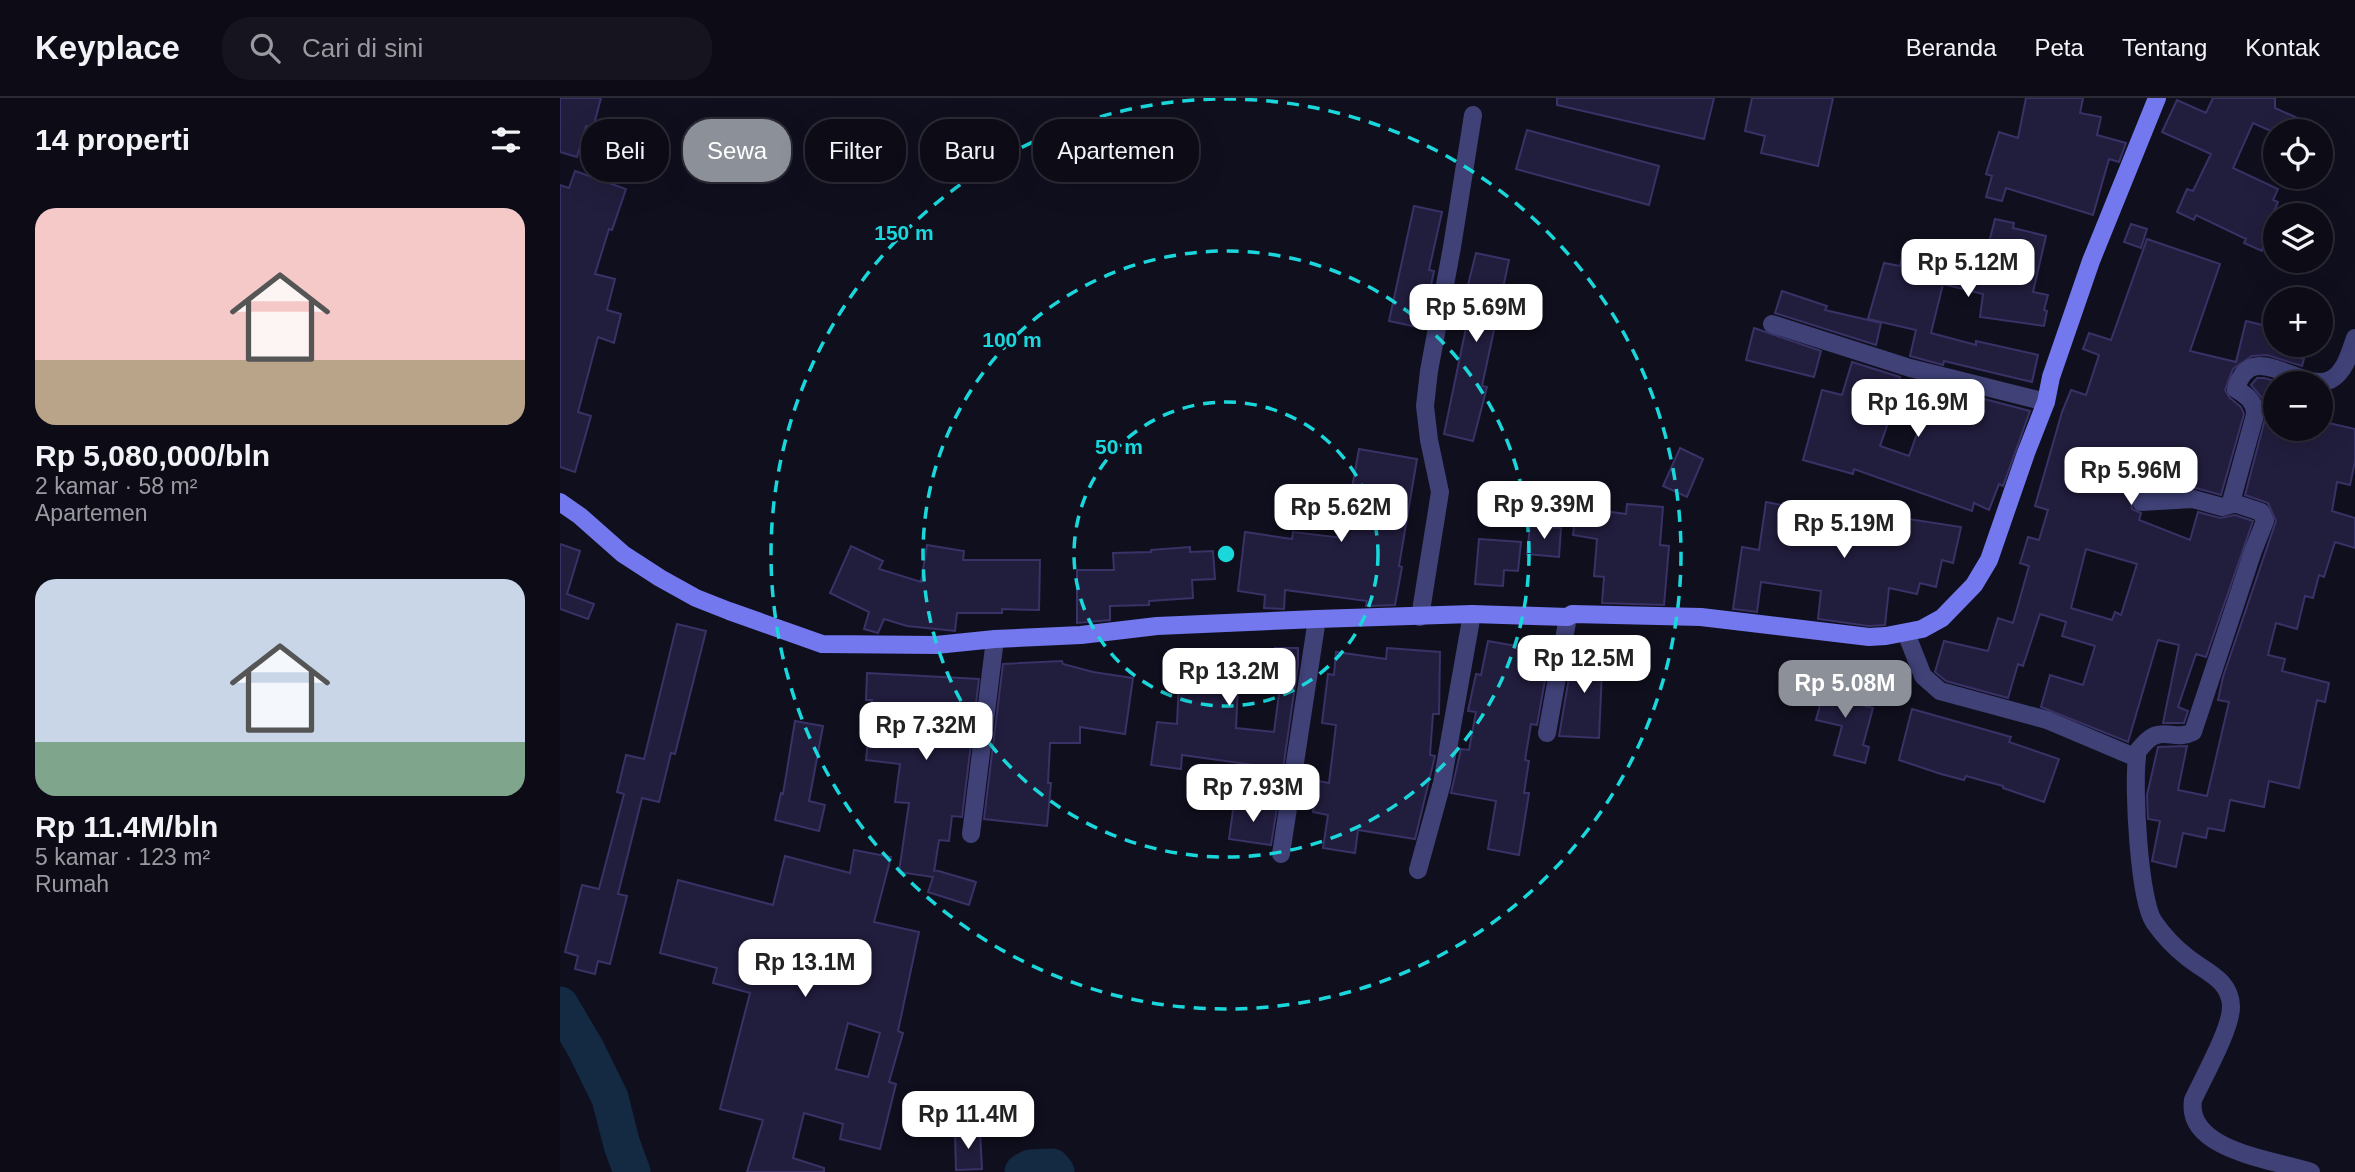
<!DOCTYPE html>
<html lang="id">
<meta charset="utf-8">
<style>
body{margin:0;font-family:Arial,sans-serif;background:#15141f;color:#f1f3f6;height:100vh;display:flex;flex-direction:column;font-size:26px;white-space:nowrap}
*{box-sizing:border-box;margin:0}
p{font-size:23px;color:#9a9ba1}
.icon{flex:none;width:38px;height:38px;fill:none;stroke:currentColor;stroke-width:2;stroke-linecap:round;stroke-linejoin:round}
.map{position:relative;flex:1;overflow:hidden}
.side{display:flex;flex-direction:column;background:#0c0b16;width:560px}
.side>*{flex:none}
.banner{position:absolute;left:21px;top:21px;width:665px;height:63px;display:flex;gap:14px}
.controls{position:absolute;left:1703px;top:21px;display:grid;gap:14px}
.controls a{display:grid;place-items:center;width:70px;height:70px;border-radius:50%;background:#0c0b16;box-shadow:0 7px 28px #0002,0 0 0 2px #2c2b35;font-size:35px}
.price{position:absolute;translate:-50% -60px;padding:0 16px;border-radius:14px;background:#fff;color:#222;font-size:23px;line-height:46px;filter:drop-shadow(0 2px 4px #0008)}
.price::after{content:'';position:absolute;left:50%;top:42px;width:21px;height:16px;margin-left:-10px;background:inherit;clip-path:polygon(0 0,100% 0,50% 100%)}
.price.selected{background:#8c9099;color:#fff}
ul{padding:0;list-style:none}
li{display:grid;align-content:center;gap:14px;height:371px;padding:0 35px}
li span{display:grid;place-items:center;height:217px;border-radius:21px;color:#555}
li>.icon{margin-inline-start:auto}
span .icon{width:126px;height:126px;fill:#fffc;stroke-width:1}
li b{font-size:30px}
h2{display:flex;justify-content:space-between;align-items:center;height:84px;padding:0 35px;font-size:30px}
.chip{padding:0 24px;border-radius:28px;background:#0c0b16;box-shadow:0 7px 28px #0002,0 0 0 2px #2c2b35;font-size:24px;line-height:63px}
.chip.selected{background:#8c9099;color:#fff}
header{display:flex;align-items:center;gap:42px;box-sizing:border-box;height:98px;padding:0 35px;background:#0c0b16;border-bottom:2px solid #2c2b35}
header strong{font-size:33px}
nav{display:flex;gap:38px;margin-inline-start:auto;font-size:24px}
.search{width:490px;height:63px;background:#15141f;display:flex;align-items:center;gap:18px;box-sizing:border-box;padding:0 24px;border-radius:28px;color:#9a9ba1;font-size:26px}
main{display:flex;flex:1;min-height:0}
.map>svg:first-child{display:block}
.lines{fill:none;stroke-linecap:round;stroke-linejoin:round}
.river{stroke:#142942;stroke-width:37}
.building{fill:#211d3d;stroke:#383266;stroke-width:2;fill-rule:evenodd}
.street{stroke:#3f4177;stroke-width:18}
.secondary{stroke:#7378ef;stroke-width:18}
.ring{fill:none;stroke:#1ad7dc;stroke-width:3.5;stroke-dasharray:12 9}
.centre{fill:#1ad7dc;stroke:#100f1e;stroke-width:3.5}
.ring-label{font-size:21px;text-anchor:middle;font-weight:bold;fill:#1ad7dc;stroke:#100f1e;stroke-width:5;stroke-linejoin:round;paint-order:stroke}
</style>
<header>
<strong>Keyplace</strong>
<div class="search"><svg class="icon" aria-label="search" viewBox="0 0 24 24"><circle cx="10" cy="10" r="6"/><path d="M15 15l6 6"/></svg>Cari di sini</div>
<nav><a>Beranda</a><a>Peta</a><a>Tentang</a><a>Kontak</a></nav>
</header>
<main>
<section class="side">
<h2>14 properti<svg class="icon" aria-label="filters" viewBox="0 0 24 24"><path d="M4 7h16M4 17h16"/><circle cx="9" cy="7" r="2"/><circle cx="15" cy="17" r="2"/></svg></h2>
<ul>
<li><span style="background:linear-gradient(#f6c9c9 70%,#b9a48a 0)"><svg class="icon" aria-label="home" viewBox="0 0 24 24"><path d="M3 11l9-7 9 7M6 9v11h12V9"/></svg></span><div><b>Rp 5,080,000/bln</b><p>2 kamar · 58 m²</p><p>Apartemen</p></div></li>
<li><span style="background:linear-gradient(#c9d6e8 75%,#7fa58c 0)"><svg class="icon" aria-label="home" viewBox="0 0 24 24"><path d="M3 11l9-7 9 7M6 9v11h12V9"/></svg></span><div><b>Rp 11.4M/bln</b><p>5 kamar · 123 m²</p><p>Rumah</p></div></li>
</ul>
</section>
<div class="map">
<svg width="1795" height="1074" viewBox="0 0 1795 1074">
<rect width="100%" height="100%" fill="#100f1e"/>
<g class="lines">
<path class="river" d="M 0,907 L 26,951 L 50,1000 L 62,1047 L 72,1074
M 463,1074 L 470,1070 L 492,1069 L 496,1074"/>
</g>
<path class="building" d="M 0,0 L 41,0 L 33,30 L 26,28 L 17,59 L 0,54 Z
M 997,0 L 1154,0 L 1144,41 L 997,7 Z
M 1192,0 L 1273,0 L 1258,68 L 1201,55 L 1205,38 L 1185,33 Z
M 1466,0 L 1523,0 L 1520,15 L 1541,19 L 1537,37 L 1566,45 L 1559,64 L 1549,61 L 1533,117 L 1446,90 L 1442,103 L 1426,99 L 1432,78 L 1426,76 L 1439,34 L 1458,40 Z
M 1653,0 L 1715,0 L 1715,10 L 1766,33 L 1711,33 L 1693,25 L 1673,70 L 1718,91 L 1713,102 L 1718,104 L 1704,136 L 1708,138 L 1702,153 L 1684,145 L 1686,141 L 1636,117 L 1634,122 L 1617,114 L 1627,91 L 1633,93 L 1651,56 L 1602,34 L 1617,2 L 1646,15 Z
M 967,32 L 1099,68 L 1089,107 L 956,71 Z
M 15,73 L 66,91 L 52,132 L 49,131 L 35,176 L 55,181 L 47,212 L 61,216 L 54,245 L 38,239 L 18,314 L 31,318 L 15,374 L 0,369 L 0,87 L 9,90 Z
M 854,108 L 882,114 L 869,172 L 874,173 L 862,230 L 829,223 Z
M 1435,121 L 1454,125 L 1453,130 L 1486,138 L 1473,194 L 1488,197 L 1484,212 L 1487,213 L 1484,228 L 1420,219 L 1423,196 L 1383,186 L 1371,235 L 1416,247 L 1416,243 L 1478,257 L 1472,284 L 1384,263 L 1383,267 L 1350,258 L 1356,232 L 1308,221 L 1324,165 L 1340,168 L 1344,151 L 1395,164 L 1397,153 L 1425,160 Z
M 1571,126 L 1587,131 L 1581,150 L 1564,144 Z
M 1587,141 L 1660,166 L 1630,253 L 1676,264 L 1686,223 L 1715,230 L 1715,247 L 1730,247 L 1727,256 L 1744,261 L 1742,268 L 1707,257 L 1692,258 L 1673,271 L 1665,292 L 1670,300 L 1681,309 L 1684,316 L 1661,397 L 1636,390 L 1610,391 L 1600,388 L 1598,392 L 1588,391 L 1575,394 L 1571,400 L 1572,411 L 1581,415 L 1579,422 L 1630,442 L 1638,414 L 1660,420 L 1675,417 L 1693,423 L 1646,559 L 1636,556 L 1618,609 L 1628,613 L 1624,625 L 1603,625 L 1619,547 L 1598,542 L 1568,644 L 1481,609 L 1490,577 L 1523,587 L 1535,548 L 1502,538 L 1506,524 L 1480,516 L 1463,568 L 1458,566 L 1448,600 L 1386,583 L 1375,574 L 1384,543 L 1428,553 L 1438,520 L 1453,525 L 1469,468 L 1460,465 L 1468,439 L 1479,442 L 1488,412 L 1475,408 L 1502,314 L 1511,292 L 1526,297 L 1539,257 L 1523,251 L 1529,235 L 1551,242 ZM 1526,451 L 1577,466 L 1561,517 L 1555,514 L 1552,522 L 1511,510 Z
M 916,155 L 949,162 L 922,288 L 927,289 L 913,343 L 884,336 L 907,225 L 899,223 Z
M 1222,193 L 1267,208 L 1265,212 L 1321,225 L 1316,247 L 1215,215 Z
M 1194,230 L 1261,253 L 1254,279 L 1186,262 Z
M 1292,264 L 1340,279 L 1331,307 L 1334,308 L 1320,348 L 1349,358 L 1363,319 L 1360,318 L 1371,287 L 1470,313 L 1443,388 L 1439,386 L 1429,412 L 1414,405 L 1412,413 L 1294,371 L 1293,376 L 1243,362 L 1262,292 L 1282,297 Z
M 1697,280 L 1704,280 L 1722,285 L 1715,285 L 1715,331 L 1760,331 L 1760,323 L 1795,331 L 1795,363 L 1790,387 L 1777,384 L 1772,413 L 1795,420 L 1795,450 L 1775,444 L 1764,479 L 1759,477 L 1753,500 L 1745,498 L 1737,531 L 1716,525 L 1708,557 L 1725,561 L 1722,573 L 1769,585 L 1765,604 L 1757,602 L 1739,690 L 1709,683 L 1704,709 L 1670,702 L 1664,733 L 1648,730 L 1646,740 L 1623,735 L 1616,769 L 1592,763 L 1600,723 L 1588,721 L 1587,697 L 1598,649 L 1627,648 L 1618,692 L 1647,698 L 1669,604 L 1658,602 L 1663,579 L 1716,423 L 1708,405 L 1685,397 L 1706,317 L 1702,300 L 1691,287 Z
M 1120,350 L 1143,361 L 1127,399 L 1103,388 Z
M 799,351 L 857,361 L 839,468 L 842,469 L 835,507 L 808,508 L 806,508 L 807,503 L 725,492 L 724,511 L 704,510 L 705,497 L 678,493 L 685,434 L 732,441 L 733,434 L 783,440 Z
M 1206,404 L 1269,416 L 1270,409 L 1401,429 L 1393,465 L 1382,462 L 1376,489 L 1360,485 L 1357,496 L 1329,490 L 1325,527 L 1309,528 L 1258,521 L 1261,493 L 1201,484 L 1197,514 L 1173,511 L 1182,449 L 1199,452 Z
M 1067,406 L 1103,409 L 1100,447 L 1109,448 L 1104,507 L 1042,505 L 1044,479 L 1034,478 L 1037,441 L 1013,437 L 1016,409 L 1066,416 Z
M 970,428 L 1001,430 L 999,459 L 967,456 Z
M 919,441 L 961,444 L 958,473 L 944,472 L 943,488 L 915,486 Z
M 0,446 L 20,453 L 7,496 L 34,506 L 28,521 L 0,511 Z
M 367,447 L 404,453 L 403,462 L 480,462 L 479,512 L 442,511 L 442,515 L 397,515 L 395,533 L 347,528 L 324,521 L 318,535 L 304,531 L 309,514 L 270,495 L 291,448 L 323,463 L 319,471 L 361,484 Z
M 630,449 L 630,454 L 653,453 L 655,481 L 632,482 L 633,500 L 589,503 L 589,507 L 550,508 L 550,522 L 517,525 L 517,472 L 554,472 L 553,455 L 591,454 L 591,452 Z
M 117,526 L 146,533 L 115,656 L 111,655 L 99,704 L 82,700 L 58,796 L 67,798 L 50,866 L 38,863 L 35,876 L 15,871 L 18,858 L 5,854 L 22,787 L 39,791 L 64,696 L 57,694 L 66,657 L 84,661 Z
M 928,543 L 990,554 L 977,627 L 971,626 L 965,662 L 969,663 L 964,695 L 969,695 L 959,757 L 928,751 L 936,703 L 891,695 L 901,651 L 909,652 L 916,614 L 908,613 L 916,576 L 921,577 Z
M 715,550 L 738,550 L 738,567 L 723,671 L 622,657 L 621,671 L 591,667 L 597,624 L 617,626 L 619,583 L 606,584 L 606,556 L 638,554 L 682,556 L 682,553 L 715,554 ZM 678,587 L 720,588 L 714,634 L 676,630 Z
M 827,550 L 880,554 L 879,616 L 873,616 L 870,657 L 875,658 L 855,741 L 798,732 L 795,755 L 763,750 L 768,717 L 753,714 L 758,683 L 769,685 L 776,627 L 762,625 L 768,576 L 774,577 L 776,554 L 826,561 Z
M 1014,550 L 1043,550 L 1039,640 L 999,638 Z
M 502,563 L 503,566 L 533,574 L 573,580 L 565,636 L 520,629 L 520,645 L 490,645 L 488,685 L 491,685 L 487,728 L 424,721 L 443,566 Z
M 307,575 L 419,581 L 402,719 L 392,718 L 389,743 L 379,742 L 374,774 L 375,772 L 416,784 L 409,807 L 368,794 L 373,779 L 339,774 L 349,705 L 335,704 L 340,666 L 306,662 L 312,602 L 306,602 Z
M 1268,577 L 1284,581 L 1281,594 L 1290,596 L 1288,604 L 1313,610 L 1303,647 L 1309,649 L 1305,665 L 1274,657 L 1282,628 L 1256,622 Z
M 1352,611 L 1451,639 L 1449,644 L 1499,661 L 1484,704 L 1443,690 L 1443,688 L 1406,678 L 1404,682 L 1381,676 L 1339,662 Z
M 235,623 L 263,628 L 249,703 L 265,707 L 259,733 L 215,722 L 221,695 L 223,696 Z
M 674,705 L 717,710 L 711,747 L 669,741 Z
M 294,752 L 331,759 L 314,824 L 359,834 L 338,933 L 343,935 L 329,984 L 336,986 L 320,1051 L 280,1041 L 283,1026 L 244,1015 L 233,1060 L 264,1070 L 264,1074 L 187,1074 L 203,1022 L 160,1011 L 190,895 L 153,885 L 157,870 L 100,855 L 118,782 L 213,807 L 225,758 L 290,775 ZM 288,925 L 320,935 L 308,979 L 276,971 Z
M 420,1033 L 422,1071 L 396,1072 L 395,1034 Z"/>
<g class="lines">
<path class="street" d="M 1212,226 L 1350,270 L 1486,304
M 1581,404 L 1633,401 L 1662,409 L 1673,406
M 860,519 L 880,394 L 869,342 L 865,308 L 869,273 L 892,149 L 913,17
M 1346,535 L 1363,578 L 1380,593 L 1487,622 L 1577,660 C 1573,688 1579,803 1594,824 C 1603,837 1614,849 1627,859 C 1645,874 1670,881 1671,908 C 1672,929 1643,980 1633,1002 C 1625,1053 1716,1062 1751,1074
M 987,635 L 1008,519
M 1577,660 L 1577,654 C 1582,648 1587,641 1594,638 C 1607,632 1617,642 1633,634 L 1693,453 L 1705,423 L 1701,414 L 1671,404 L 1695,317 C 1696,304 1686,297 1676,291 C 1691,238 1741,295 1770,282 C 1785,275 1790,254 1795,240
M 411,736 L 435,541
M 721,756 L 757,521
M 858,772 L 882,685 L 912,516"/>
<path class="secondary" d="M 0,404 L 20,418 L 63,456 L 100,480 L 136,500 L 169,513 L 262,546 L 376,547 L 435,541 L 521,537 L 597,528 L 757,521 L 912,516 L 1008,519 L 1012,516 L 1141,519 L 1309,539 L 1326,538 L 1362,531 L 1382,520 L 1414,487 L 1429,462 L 1466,355 L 1486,304 L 1491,279 L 1531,163 L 1597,0"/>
</g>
<g class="ring">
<circle cx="666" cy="456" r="152"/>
<circle cx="666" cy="456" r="303"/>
<circle cx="666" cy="456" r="455"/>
</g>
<circle cx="666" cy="456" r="10" class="centre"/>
<g class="ring-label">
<text x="344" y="142">150 m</text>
<text x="452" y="249">100 m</text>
<text x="559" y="356">50 m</text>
</g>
</svg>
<div class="controls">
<a><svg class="icon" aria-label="locate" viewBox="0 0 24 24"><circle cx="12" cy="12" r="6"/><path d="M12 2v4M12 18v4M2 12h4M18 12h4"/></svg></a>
<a><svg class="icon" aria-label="layers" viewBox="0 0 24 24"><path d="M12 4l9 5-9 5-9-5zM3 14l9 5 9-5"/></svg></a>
<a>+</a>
<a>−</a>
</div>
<b class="price" style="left:1408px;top:201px">Rp 5.12M</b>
<b class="price" style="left:916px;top:246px">Rp 5.69M</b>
<b class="price" style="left:1358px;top:341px">Rp 16.9M</b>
<b class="price" style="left:1571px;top:409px">Rp 5.96M</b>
<b class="price" style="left:984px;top:443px">Rp 9.39M</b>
<b class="price" style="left:781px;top:446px">Rp 5.62M</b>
<b class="price" style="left:1284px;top:462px">Rp 5.19M</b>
<b class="price" style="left:1024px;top:597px">Rp 12.5M</b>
<b class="price" style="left:669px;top:610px">Rp 13.2M</b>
<b class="price selected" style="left:1285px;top:622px">Rp 5.08M</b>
<b class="price" style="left:366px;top:664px">Rp 7.32M</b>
<b class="price" style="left:693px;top:726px">Rp 7.93M</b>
<b class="price" style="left:245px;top:901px">Rp 13.1M</b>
<b class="price" style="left:408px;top:1053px">Rp 11.4M</b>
<div class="banner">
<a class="chip">Beli</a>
<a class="chip selected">Sewa</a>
<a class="chip">Filter</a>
<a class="chip">Baru</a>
<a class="chip">Apartemen</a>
</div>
</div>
</main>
